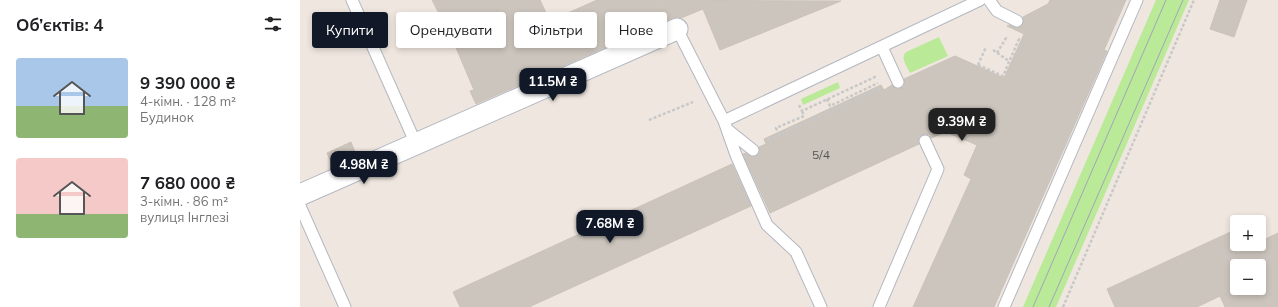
<!DOCTYPE html>
<html lang="uk">
<meta charset="utf-8">
<style>
body{margin:0;font-family:Mulish,sans-serif;background:#f2f2f2;color:#202124;height:100vh;display:flex;flex-direction:column;font-size:15px;white-space:nowrap}
*{box-sizing:border-box;margin:0}
p{font-size:13px;color:#757577}
.icon{flex:none;width:22px;height:22px;fill:none;stroke:currentColor;stroke-width:2;stroke-linecap:round;stroke-linejoin:round}
.map{position:relative;flex:1;overflow:hidden}
.details{display:flex;flex-direction:column;background:#fff;width:300px}
.details>*{flex:none}
.banner{position:absolute;left:12px;top:12px;width:380px;height:36px;display:flex;gap:8px}
.controls{position:absolute;left:930px;top:215px;display:grid;gap:8px}
.controls a{display:grid;place-items:center;width:36px;height:36px;border-radius:4px;background:#fff;box-shadow:0 2px 6px #0003;font-size:20px}
.price{position:absolute;translate:-50% -34px;padding:0 9px;border-radius:8px;background:#111827;color:#fff;font-size:13px;line-height:26px;filter:drop-shadow(0 1px 2px #0008)}
.price::after{content:'';position:absolute;left:50%;top:24px;width:12px;height:9px;margin-left:-6px;background:inherit;clip-path:polygon(0 0,100% 0,50% 100%)}
.price.current{background:#222;color:#fff}
ul{padding:0;list-style:none}
li{display:flex;align-items:center;gap:12px;height:100px;padding:0 16px}
li span{display:grid;place-items:center;flex:none;width:112px;height:80px;border-radius:4px;color:#555}
li>.icon{margin-inline-start:auto}
span .icon{width:48px;height:48px;fill:#fffc;stroke-width:1}
li b{font-size:17px}
h2{display:flex;justify-content:space-between;align-items:center;height:48px;padding:0 16px;font-size:17px}
.chip{padding:0 14px;border-radius:4px;background:#fff;box-shadow:0 2px 6px #0003;font-size:14px;line-height:36px}
.chip.current{background:#111827;color:#fff}
main{display:flex;flex:1;min-height:0}
.map>svg:first-child{display:block}
.green{fill:#bae998}
.building{fill:#cbc5bd;stroke:#cbc3b8;fill-rule:evenodd}
.lines{fill:none;stroke-linecap:round;stroke-linejoin:round}
.service-casing{stroke:#b3b7c1;stroke-width:13}
.minor-casing{stroke:#b3b7c1;stroke-width:23}
.path{stroke:#c8c8c8;stroke-width:2.5;stroke-dasharray:3 2;stroke-linecap:butt}
.service{stroke:#fff;stroke-width:11}
.minor{stroke:#fff;stroke-width:21}
.tram{stroke:#a1a6b8;stroke-width:1}
.labels{text-anchor:middle;dominant-baseline:central;stroke-width:3;stroke-linejoin:round;paint-order:stroke}
.number-label{font-size:12px;fill:#545351}
</style>
<main>
<section class="details">
<h2>Об’єктів: 4<svg class="icon" aria-label="filters" viewBox="0 0 24 24"><path d="M4 7h16M4 17h16"/><circle cx="9" cy="7" r="2"/><circle cx="15" cy="17" r="2"/></svg></h2>
<ul>
<li><span style="background:linear-gradient(#a9c7e8 60%,#8fb573 0)"><svg class="icon" aria-label="home" viewBox="0 0 24 24"><path d="M3 11l9-7 9 7M6 9v11h12V9"/></svg></span><div><b>9 390 000 ₴</b><p>4-кімн. · 128 m²</p><p>Будинок</p></div></li>
<li><span style="background:linear-gradient(#f6c9c9 70%,#8fb573 0)"><svg class="icon" aria-label="home" viewBox="0 0 24 24"><path d="M3 11l9-7 9 7M6 9v11h12V9"/></svg></span><div><b>7 680 000 ₴</b><p>3-кімн. · 86 m²</p><p>вулиця Інглезі</p></div></li>
</ul>
</section>
<div class="map">
<svg width="978" height="307" viewBox="0 0 978 307">
<rect width="100%" height="100%" fill="#efe7df"/>
<path class="green" d="M 856,0 L 889,0 L 756,307 L 723,307 Z
M 639,37 L 648,56 L 610,73 C 607,66 600,58 606,52 Z
M 538,82 L 540,88 L 503,105 L 501,99 Z"/>
<path class="building" d="M 132,0 L 240,0 L 250,21 L 297,0 L 541,1 L 420,50 L 403,9 L 381,18 L 378,17 L 372,18 L 176,104 L 170,91 L 174,90 L 154,43 Z
M 750,0 L 826,0 L 804,50 L 807,51 L 694,307 L 613,307 L 671,179 L 664,175 L 677,145 L 646,132 L 631,138 L 629,135 L 622,135 L 619,137 L 618,141 L 619,144 L 470,213 L 443,154 L 446,153 L 452,157 L 456,156 L 460,151 L 459,147 L 466,144 L 464,139 L 581,85 L 584,90 L 592,85 L 597,89 L 601,88 L 604,86 L 604,79 L 655,56 L 704,78 L 724,34 L 707,26 L 709,25 L 717,28 L 720,27 L 723,24 L 723,17 L 748,4 Z
M 920,0 L 947,0 L 934,37 L 910,29 Z
M 51,142 L 57,157 L 33,167 L 27,153 Z
M 432,164 L 451,206 L 229,307 L 160,307 L 153,292 Z
M 937,229 L 937,253 L 956,244 L 959,244 L 959,242 L 978,233 L 978,307 L 925,307 L 920,296 L 897,307 L 815,307 L 807,289 ZM 937,266 L 959,266 L 959,288 L 937,288 Z"/>
<g class="lines">
<g class="service-casing">
<path id="service" d="M 52,0 L 116,144
M 689,0 L 697,11 L 717,21
M 377,29 L 424,121 L 680,0
M 582,47 L 598,82
M 424,121 L 436,155 L 467,225 L 496,252 L 521,307
M 428,130 L 453,150
M 0,206 L 45,307
M 579,307 L 638,169 L 625,141
M 704,307 L 837,0"/>
</g>
<g class="minor-casing">
<path id="minor" d="M 0,195 L 377,29"/>
</g>
<path class="path" d="M 693,50 L 709,61
M 697,53 L 706,38 L 705,37
M 678,65 L 703,76 L 719,39 L 718,39
M 678,65 L 686,47
M 527,99 L 530,106 L 578,83
M 499,105 L 502,111 L 575,77 L 576,78
M 349,120 L 393,102
M 479,135 L 476,128 L 504,116 L 502,111
M 468,140 L 581,88
M 763,307 L 894,0"/>
<use href="#service" class="service"/>
<use href="#minor" class="minor"/>
<path class="tram" d="M 733,307 L 866,0
M 749,307 L 883,0"/>
</g>
<g class="labels">
<g class="number-label">
<text x="521" y="154">5/4</text>
</g>
</g>
</svg>
<div class="controls">
<a>+</a>
<a>−</a>
</div>
<b class="price" style="left:253px;top:102px">11.5M ₴</b>
<b class="price current" style="left:662px;top:142px">9.39M ₴</b>
<b class="price" style="left:64px;top:185px">4.98M ₴</b>
<b class="price" style="left:310px;top:244px">7.68M ₴</b>
<div class="banner">
<a class="chip current">Купити</a>
<a class="chip">Орендувати</a>
<a class="chip">Фільтри</a>
<a class="chip">Нове</a>
</div>
</div>
</main>
